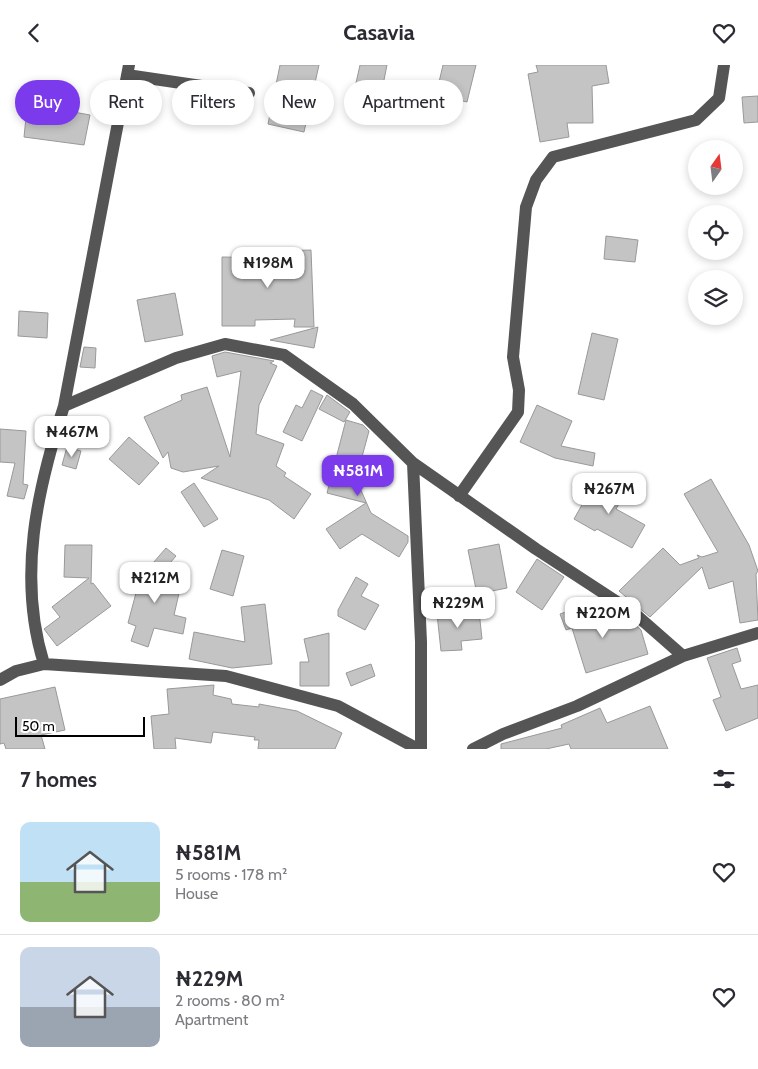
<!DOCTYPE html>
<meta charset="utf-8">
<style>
body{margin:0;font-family:Cabin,sans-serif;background:#f2f2f3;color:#2b2b33;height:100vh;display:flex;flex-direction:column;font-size:19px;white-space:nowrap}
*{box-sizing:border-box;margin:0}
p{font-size:16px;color:#7c7c81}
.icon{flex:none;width:28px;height:28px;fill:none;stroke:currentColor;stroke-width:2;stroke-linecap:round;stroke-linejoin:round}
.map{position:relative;height:684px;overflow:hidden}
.panel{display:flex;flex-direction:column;background:#fff;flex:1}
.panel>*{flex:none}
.guide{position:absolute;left:15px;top:15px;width:500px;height:45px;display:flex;gap:10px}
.needle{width:32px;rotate:14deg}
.tools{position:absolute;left:688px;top:75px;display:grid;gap:10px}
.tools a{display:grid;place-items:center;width:55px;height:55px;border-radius:50%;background:#fff;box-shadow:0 2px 8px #0003;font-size:25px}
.scale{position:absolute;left:15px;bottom:12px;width:130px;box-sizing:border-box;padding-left:5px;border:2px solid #000;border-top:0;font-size:14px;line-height:18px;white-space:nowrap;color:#000;-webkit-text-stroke:4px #fff;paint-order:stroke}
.price{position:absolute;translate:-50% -42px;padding:0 11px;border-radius:10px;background:#fff;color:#222;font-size:16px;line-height:32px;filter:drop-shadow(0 1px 2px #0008)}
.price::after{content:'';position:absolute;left:50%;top:30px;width:15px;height:11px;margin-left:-8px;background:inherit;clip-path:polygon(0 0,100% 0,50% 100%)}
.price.current{background:#7c3aed;color:#fff}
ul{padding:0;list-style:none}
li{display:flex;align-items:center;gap:15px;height:125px;padding:0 20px}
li+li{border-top:1px solid #e1e1e2}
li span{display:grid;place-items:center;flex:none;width:140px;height:100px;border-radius:10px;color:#555}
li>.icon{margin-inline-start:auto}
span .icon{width:60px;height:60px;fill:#fffc;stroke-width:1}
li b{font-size:21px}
h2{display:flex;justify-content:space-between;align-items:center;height:60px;padding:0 20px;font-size:21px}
.tag{padding:0 18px;border-radius:22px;background:#fff;box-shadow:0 2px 8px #0003;font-size:18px;line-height:45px}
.tag.current{background:#7c3aed;color:#fff}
header{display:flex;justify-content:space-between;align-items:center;height:65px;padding:0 20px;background:#fff;font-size:22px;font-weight:700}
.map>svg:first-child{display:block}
.building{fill:#c4c4c4;stroke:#999}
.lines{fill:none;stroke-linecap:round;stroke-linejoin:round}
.minor{stroke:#555;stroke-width:12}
</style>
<header><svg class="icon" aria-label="back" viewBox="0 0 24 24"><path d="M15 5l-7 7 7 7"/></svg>Casavia<svg class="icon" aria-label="heart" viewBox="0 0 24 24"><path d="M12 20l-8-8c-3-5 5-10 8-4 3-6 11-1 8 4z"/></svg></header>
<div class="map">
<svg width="758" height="684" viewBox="0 0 758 684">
<rect width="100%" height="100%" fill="#fff"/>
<path class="building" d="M 280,0 L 319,0 L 304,67 L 268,59 Z
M 360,0 L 387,0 L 382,25 L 356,18 Z
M 443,0 L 476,0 L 467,37 L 436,30 Z
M 536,0 L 606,0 L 609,18 L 592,21 L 593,58 L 567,58 L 569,72 L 540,77 L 528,9 L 538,7 Z
M 398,24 L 416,30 L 412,43 L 394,37 Z
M 758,31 L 758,57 L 744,58 L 742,32 Z
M 27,43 L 52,46 L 52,43 L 90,50 L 84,80 L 24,72 Z
M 606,171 L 638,175 L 635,197 L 604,194 Z
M 311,185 L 314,262 L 294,262 L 295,254 L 255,255 L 255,261 L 222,261 L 222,192 L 276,193 L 276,186 Z
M 175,228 L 183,270 L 145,277 L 137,235 Z
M 19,246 L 48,248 L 47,273 L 18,271 Z
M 318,262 L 314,283 L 270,275 Z
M 592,268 L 618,274 L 604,335 L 578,329 Z
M 84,282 L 96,283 L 95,303 L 80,302 Z
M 225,287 L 274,296 L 270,298 L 277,301 L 259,340 L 256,369 L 284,379 L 276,401 L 286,408 L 284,411 L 311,429 L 294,454 L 269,435 L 201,413 L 219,401 L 183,407 L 171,403 L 168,387 L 163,393 L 144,352 L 182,335 L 181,330 L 207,322 L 230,392 L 241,306 L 217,312 L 212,291 Z
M 311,325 L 323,331 L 302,376 L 283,367 L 296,340 L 302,343 Z
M 327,330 L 350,347 L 344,357 L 319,344 Z
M 537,340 L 572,356 L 561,381 L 595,388 L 593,401 L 555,393 L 520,377 Z
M 346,355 L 363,360 L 369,366 L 356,414 L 371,448 L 408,471 L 408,477 L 399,492 L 362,469 L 340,484 L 326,464 L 366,438 L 327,428 Z
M 0,364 L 26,366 L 23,419 L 28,420 L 24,434 L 7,431 L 15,398 L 0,397 Z
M 129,372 L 159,398 L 139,420 L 109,394 Z
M 67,382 L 81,386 L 76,404 L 62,400 Z
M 711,414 L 749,480 L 758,506 L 756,509 L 758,555 L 740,558 L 733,516 L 709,524 L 702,502 L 650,552 L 619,526 L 663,483 L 680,500 L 699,493 L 697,490 L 702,492 L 718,487 L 684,429 Z
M 596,415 L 624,430 L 616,444 L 645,460 L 632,483 L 597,464 L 595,466 L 574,454 Z
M 194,418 L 218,454 L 204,462 L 181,427 Z
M 499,479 L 507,523 L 477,529 L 468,485 Z
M 65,480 L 92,480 L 91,519 L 93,518 L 111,541 L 57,581 L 44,564 L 60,552 L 52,542 L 89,513 L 64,512 Z
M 166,483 L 176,491 L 152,519 L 180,524 L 174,550 L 186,553 L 183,569 L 154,563 L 148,582 L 131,576 L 136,561 L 128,558 L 140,513 Z
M 222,485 L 244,491 L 233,531 L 210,524 Z
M 537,494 L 564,512 L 542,545 L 516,527 Z
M 356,512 L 368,519 L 361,531 L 379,540 L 365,565 L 338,551 L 338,545 Z
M 592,538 L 595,547 L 594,550 L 597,552 L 601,564 L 630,555 L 641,565 L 648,589 L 586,608 L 572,563 L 566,565 L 560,549 Z
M 265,539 L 272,599 L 232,603 L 189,594 L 194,567 L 245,577 L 241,542 Z
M 479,546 L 482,574 L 461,576 L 462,585 L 441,586 L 437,549 Z
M 329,568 L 329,621 L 300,621 L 300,597 L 309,597 L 304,574 Z
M 737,583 L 741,596 L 732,599 L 741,624 L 758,620 L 758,653 L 726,666 L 713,635 L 721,632 L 707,593 Z
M 371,599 L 375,611 L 351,621 L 346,608 Z
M 214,620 L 213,630 L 231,634 L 232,639 L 259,642 L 259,639 L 297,646 L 342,668 L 335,684 L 258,684 L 259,675 L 254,675 L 255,672 L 213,667 L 211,678 L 175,673 L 176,684 L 154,684 L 151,651 L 169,649 L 167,624 Z
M 55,622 L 65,665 L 41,670 L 45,684 L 6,684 L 4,678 L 0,679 L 0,634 Z
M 650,641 L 668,684 L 571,684 L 569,679 L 546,684 L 501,684 L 501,679 L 562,663 L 561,660 L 600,643 L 607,658 Z"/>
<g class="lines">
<path class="minor" d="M 127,10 L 249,28
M 64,341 L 129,0
M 413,398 L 536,484 L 634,548 L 683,591
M 459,431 L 518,347 L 519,325 L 513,292 L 526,142 L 536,115 L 553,92 L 696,55 L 719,33 L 724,0
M 44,599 C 17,512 37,425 64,341 L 176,293 L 225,279 L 284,290 L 353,339 L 413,398 L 421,577 L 421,684
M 0,615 L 16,606 L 44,599 L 226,611 L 338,641 L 418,684
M 473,684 L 503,669 L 577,641 L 683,591 L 758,568"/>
</g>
</svg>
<div class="tools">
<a><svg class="needle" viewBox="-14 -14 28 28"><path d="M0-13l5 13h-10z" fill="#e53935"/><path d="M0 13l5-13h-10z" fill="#7c7c81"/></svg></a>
<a><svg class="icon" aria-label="locate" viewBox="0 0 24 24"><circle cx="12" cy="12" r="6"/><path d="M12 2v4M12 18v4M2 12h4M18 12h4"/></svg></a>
<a><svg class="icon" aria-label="layers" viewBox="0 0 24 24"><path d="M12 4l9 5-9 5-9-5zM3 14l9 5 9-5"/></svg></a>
</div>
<div class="scale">50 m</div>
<b class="price" style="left:268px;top:224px">₦198M</b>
<b class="price" style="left:72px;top:393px">₦467M</b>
<b class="price current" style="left:358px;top:432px">₦581M</b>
<b class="price" style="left:609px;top:450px">₦267M</b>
<b class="price" style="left:155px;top:539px">₦212M</b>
<b class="price" style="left:458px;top:564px">₦229M</b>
<b class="price" style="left:603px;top:574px">₦220M</b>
<div class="guide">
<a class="tag current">Buy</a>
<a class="tag">Rent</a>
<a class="tag">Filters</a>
<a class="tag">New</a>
<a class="tag">Apartment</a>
</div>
</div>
<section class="panel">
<h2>7 homes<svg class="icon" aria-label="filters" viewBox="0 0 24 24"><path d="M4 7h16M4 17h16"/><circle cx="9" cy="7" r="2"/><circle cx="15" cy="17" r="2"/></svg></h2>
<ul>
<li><span style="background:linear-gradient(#bfe0f5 60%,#8fb573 0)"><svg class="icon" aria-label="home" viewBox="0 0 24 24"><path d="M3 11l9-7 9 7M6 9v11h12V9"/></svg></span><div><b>₦581M</b><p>5 rooms · 178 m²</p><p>House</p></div><svg class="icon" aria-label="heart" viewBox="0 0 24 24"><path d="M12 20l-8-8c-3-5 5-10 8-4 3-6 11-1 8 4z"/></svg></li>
<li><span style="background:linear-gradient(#c9d6e8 60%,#9aa5b1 0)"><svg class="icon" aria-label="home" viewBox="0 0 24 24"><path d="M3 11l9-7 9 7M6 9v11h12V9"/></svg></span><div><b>₦229M</b><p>2 rooms · 80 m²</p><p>Apartment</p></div><svg class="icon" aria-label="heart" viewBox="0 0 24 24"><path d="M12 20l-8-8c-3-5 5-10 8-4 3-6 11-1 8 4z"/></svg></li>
</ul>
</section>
